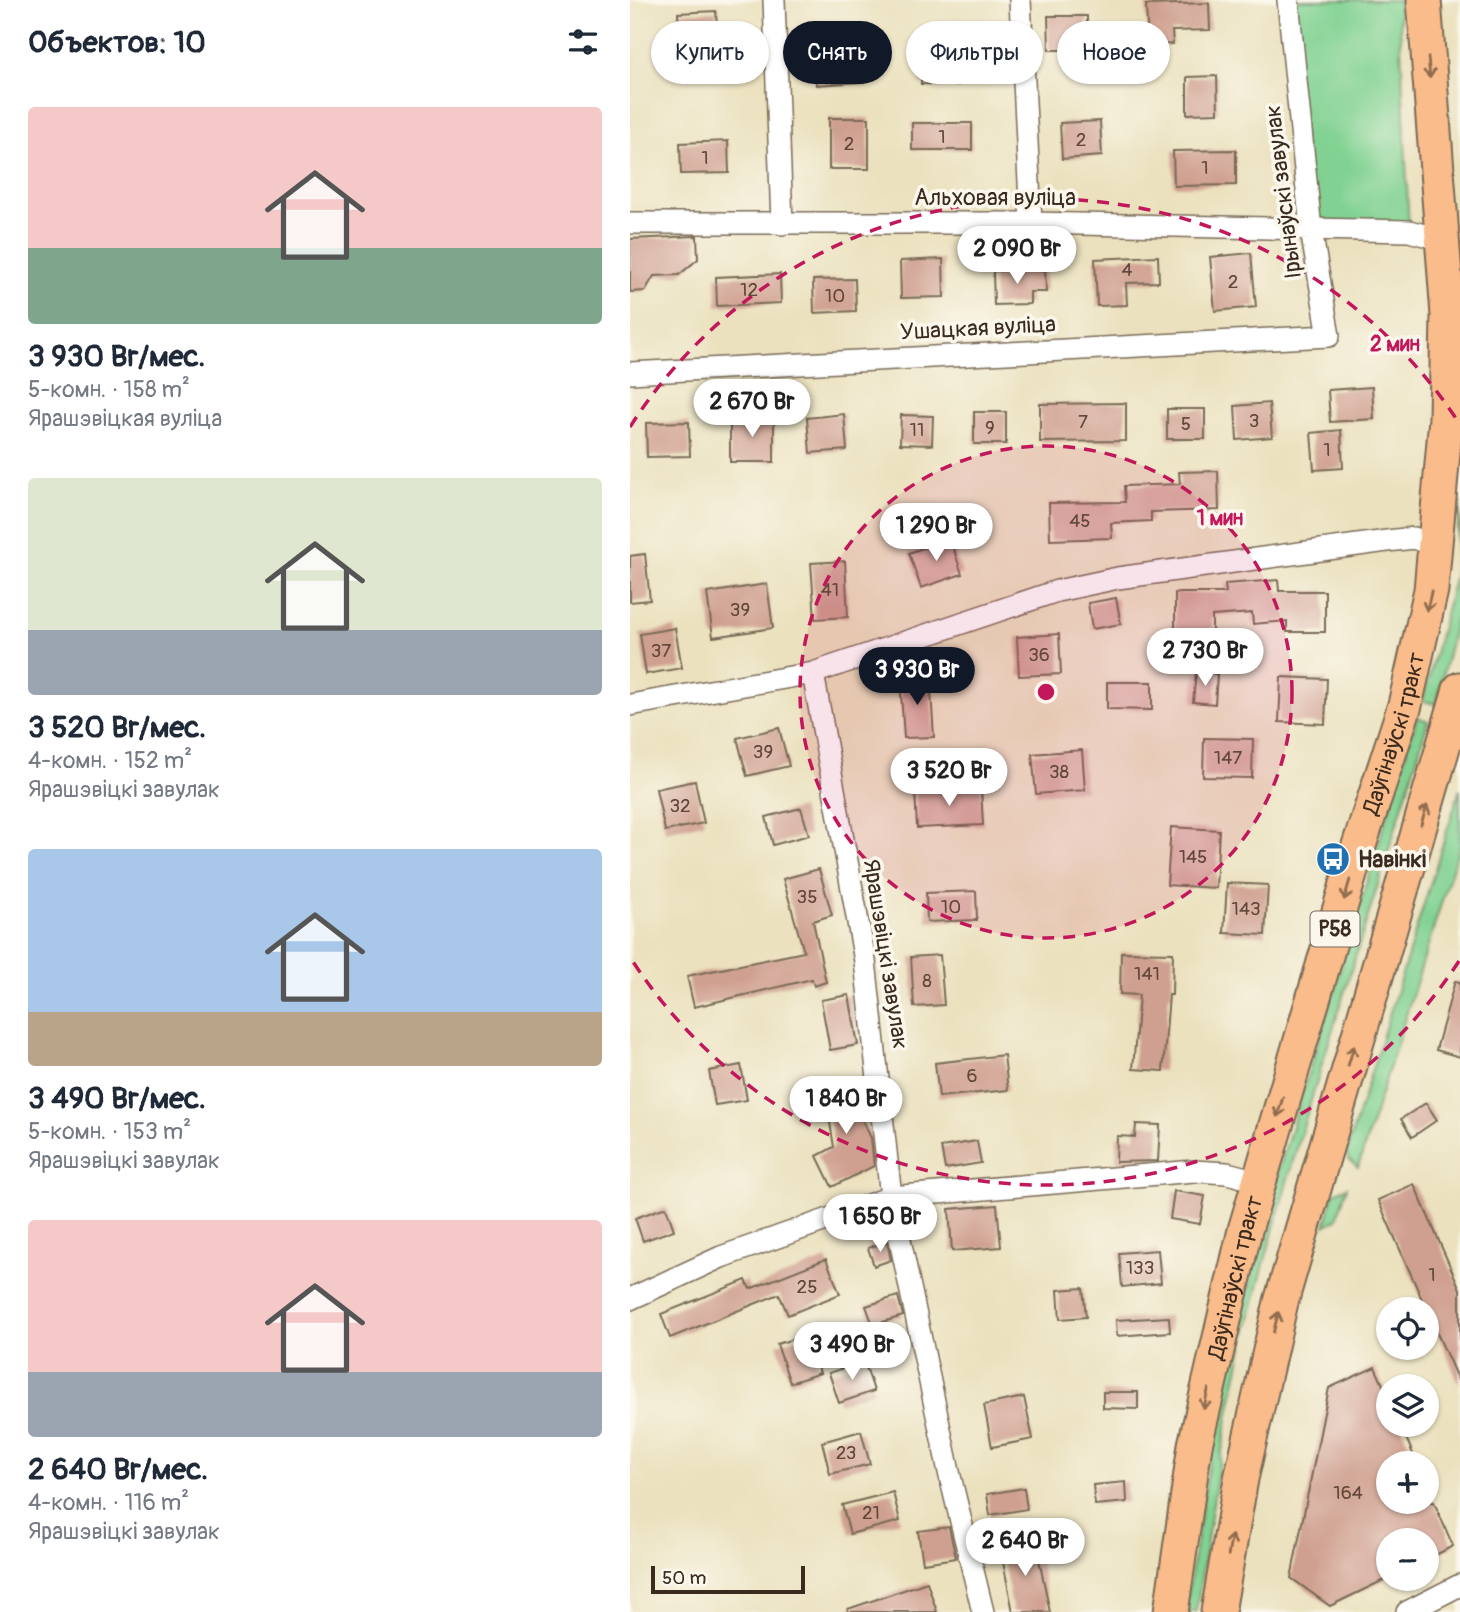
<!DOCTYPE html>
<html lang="ru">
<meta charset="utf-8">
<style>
body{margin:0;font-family:Pangolin,sans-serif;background:#f6f6f7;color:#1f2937;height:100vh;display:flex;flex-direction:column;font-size:26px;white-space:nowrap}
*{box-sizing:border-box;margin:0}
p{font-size:23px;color:#747a83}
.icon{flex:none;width:38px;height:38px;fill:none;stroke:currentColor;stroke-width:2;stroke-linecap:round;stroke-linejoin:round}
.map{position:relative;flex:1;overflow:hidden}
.details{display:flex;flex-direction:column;background:#fff;width:630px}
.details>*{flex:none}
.guide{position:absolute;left:21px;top:21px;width:665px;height:63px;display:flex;gap:14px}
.tools{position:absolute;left:746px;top:1297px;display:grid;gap:14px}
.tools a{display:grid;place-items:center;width:63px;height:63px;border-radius:50%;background:#fff;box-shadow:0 2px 5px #0004;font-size:35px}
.scale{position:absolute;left:21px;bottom:18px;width:154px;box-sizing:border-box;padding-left:7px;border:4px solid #3b2a1e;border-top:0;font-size:19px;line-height:24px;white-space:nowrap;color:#3b2a1e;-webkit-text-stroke:5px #fbf7ec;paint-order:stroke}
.price{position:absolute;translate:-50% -60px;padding:0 16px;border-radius:24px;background:#fff;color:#222;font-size:23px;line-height:46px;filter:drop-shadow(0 2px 4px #0008)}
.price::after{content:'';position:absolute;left:50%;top:42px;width:21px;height:16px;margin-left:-10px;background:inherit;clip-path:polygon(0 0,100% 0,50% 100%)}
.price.on{background:#111827;color:#fff}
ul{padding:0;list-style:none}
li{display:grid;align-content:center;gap:14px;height:371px;padding:0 28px}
li span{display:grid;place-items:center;height:217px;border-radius:7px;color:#555}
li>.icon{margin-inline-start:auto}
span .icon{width:126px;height:126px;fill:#fffc;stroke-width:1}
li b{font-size:30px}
h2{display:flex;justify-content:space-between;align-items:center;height:84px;padding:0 28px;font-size:30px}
.chip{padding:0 24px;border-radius:32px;background:#fff;box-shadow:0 2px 5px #0004;font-size:24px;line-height:63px}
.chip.on{background:#111827;color:#fff}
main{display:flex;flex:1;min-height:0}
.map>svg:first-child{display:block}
.green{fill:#81d292;stroke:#5e7e58;stroke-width:2}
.building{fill:#cf9f8f}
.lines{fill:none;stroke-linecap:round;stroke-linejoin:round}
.street-casing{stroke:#796a56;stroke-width:24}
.primary-casing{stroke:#796a56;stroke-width:37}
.street{stroke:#fff;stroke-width:21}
.primary{stroke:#fabc8b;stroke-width:33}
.oneway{stroke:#916c4f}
.ring{fill:none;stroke:#c2185b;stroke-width:3.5;stroke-dasharray:12 9}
.labels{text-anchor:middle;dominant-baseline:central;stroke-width:7;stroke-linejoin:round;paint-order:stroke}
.number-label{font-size:19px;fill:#60473a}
.shield{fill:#fbf7ec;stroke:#75685c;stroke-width:2}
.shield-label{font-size:21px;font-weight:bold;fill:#3b2a1e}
.street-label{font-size:23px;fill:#3b2a1e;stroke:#fbf7ec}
.poi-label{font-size:23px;font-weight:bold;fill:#3b2a1e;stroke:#fbf7ec;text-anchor:start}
.centre{fill:#c2185b;stroke:#fbf7ec;stroke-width:3.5}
.ring-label{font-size:21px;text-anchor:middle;font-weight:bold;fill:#c2185b;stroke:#fbf7ec;stroke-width:7;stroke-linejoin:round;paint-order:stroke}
</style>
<main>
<section class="details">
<h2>Объектов: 10<svg class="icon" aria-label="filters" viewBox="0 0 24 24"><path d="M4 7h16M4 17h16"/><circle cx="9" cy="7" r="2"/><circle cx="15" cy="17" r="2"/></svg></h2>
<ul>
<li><span style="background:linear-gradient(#f6c9c9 65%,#7fa58c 0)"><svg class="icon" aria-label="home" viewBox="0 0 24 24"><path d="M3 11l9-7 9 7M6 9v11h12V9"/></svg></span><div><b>3 930 Br/мес.</b><p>5-комн. · 158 m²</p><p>Ярашэвіцкая вуліца</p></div></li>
<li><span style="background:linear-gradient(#dfe7d0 70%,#9aa5b1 0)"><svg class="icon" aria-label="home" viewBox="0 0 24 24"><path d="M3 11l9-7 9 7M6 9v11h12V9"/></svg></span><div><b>3 520 Br/мес.</b><p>4-комн. · 152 m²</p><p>Ярашэвіцкі завулак</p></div></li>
<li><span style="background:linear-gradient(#a9c7e8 75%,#b9a48a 0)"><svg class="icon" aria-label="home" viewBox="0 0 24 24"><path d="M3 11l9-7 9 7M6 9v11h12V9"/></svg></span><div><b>3 490 Br/мес.</b><p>5-комн. · 153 m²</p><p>Ярашэвіцкі завулак</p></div></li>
<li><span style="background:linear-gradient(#f6c9c9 70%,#9aa5b1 0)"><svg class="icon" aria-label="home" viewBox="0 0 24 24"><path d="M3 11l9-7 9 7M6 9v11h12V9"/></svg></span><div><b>2 640 Br/мес.</b><p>4-комн. · 116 m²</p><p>Ярашэвіцкі завулак</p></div></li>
</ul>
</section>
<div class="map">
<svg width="830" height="1612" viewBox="0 0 830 1612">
<rect width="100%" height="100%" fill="#fbf7ec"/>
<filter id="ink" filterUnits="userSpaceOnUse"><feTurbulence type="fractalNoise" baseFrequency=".0143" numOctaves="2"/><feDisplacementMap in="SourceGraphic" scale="14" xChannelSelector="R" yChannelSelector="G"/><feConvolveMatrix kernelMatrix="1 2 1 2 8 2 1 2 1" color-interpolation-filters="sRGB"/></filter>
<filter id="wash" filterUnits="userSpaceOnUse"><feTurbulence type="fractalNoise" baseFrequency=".00686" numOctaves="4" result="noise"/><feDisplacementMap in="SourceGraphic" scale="28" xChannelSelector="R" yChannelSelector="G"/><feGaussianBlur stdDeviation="1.57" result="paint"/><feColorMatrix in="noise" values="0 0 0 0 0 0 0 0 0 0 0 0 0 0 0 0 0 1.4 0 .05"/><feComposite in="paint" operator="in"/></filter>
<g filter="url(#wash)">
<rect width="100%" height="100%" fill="#ebe1be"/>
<path class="green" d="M 658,0 L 769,0 L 779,231 L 681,230 Z
M 830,501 L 829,607 L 806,704 L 793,701 L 825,575 Z
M 787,717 L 798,721 C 740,917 673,1111 622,1310 C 597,1409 581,1511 566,1612 L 555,1612 L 583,1437 L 645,1182 Z
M 830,789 L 830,844 L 728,1167 L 719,1160 L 716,1153 Z
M 717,1187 L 707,1219 L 695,1226 L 704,1193 Z"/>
<g id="blocks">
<path class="building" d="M 579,3 L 580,30 L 542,31 L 543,44 L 518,45 L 516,5 Z
M 86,11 L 88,43 L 50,45 L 48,13 Z
M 418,16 L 457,16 L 457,50 L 419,50 Z
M 292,27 L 330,28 L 329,85 L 291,84 Z
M 231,35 L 234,82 L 186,85 L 183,37 Z
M 587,76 L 588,113 L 557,114 L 557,77 Z
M 199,118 L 239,118 L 239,169 L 199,169 Z
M 470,121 L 472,156 L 432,159 L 430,123 Z
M 282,123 L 342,123 L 342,150 L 282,150 Z
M 98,141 L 99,173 L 51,174 L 50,143 Z
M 606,150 L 606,185 L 544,186 L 543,151 Z
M 67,236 L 68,259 L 49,275 L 24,276 L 15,291 L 0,292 L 0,239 Z
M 621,253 L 626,307 L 585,311 L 580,257 Z
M 528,256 L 529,282 L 496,283 L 497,305 L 467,306 L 465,259 Z
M 313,259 L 314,297 L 271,298 L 270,261 Z
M 415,270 L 416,292 L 400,292 L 400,304 L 364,305 L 363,271 Z
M 150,274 L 151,303 L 87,306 L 86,277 Z
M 225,279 L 226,311 L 184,313 L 183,280 Z
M 742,387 L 744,419 L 700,422 L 698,390 Z
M 496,403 L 496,441 L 410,442 L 410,404 Z
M 639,403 L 642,437 L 607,440 L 605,406 Z
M 537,409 L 575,409 L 575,439 L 537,439 Z
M 344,412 L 376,412 L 376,444 L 344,444 Z
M 214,414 L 217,450 L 180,453 L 177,418 Z
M 271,415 L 303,416 L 302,445 L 270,444 Z
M 100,416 L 144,416 L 144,462 L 100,462 Z
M 59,422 L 60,456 L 17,457 L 16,423 Z
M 711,430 L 713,468 L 684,470 L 681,433 Z
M 588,471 L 589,510 L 521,512 L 521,521 L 481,523 L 482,538 L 420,540 L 419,503 L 495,502 L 494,486 L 550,484 L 549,472 Z
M 320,538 L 332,574 L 291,588 L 279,553 Z
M 15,554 L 20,600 L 0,602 L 0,556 Z
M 215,561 L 218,617 L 185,619 L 181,563 Z
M 648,580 L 649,591 L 695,591 L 695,632 L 657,632 L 657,621 L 623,624 L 622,613 L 582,616 L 582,638 L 545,638 L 545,593 L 596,593 L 595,584 Z
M 137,584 L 143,628 L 83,637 L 77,593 Z
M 486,598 L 491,624 L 462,629 L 458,603 Z
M 45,628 L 52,668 L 16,674 L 10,634 Z
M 429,634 L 431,674 L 389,676 L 387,637 Z
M 566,672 L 587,674 L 585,704 L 563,702 Z
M 300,676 L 304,737 L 274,738 L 270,678 Z
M 651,677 L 697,679 L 695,724 L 649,722 Z
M 477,682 L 522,682 L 522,710 L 477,709 Z
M 149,728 L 159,766 L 117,776 L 107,738 Z
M 574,738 L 623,739 L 622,778 L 573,777 Z
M 452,750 L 455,790 L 406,794 L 402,754 Z
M 65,781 L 74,823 L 35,831 L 26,789 Z
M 351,787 L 353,825 L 287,828 L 285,790 Z
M 171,808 L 179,835 L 143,845 L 136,817 Z
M 541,827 L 589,830 L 586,888 L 537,885 Z
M 189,869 L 202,915 L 183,921 L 196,982 L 184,986 L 182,979 L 64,1007 L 57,976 L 174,952 L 153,879 Z
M 597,883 L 638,885 L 635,935 L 594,933 Z
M 346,891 L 347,920 L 297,922 L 296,893 Z
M 491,952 L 543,953 L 542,995 L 539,995 L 533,1071 L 503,1069 L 509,995 L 490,994 Z
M 310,955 L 314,1005 L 284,1007 L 281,957 Z
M 825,981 L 830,982 L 830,1057 L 806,1050 Z
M 219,995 L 228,1045 L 200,1050 L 191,1000 Z
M 374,1055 L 378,1090 L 309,1097 L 305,1063 Z
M 111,1065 L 117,1100 L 85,1105 L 79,1071 Z
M 224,1081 L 230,1115 L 241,1138 L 244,1166 L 202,1187 L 187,1156 L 204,1147 L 194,1086 Z
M 796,1103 L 807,1120 L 782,1137 L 771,1119 Z
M 506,1124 L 530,1125 L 528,1161 L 486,1162 L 487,1136 L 505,1137 Z
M 347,1141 L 351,1163 L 315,1169 L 311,1147 Z
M 784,1184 L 830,1289 L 830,1385 L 748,1200 Z
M 544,1191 L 575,1196 L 570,1224 L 540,1219 Z
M 367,1205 L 371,1247 L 322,1251 L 319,1209 Z
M 36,1207 L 44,1230 L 13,1241 L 5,1218 Z
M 257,1242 L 261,1260 L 244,1266 L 238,1248 Z
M 528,1250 L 531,1283 L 492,1287 L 489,1253 Z
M 196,1259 L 210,1294 L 158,1315 L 149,1294 L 40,1338 L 31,1314 L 116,1280 L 120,1289 Z
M 453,1288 L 456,1317 L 430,1319 L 428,1290 Z
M 268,1296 L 273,1316 L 243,1325 L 236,1306 Z
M 539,1317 L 540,1332 L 487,1336 L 486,1320 Z
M 177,1335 L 190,1373 L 160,1383 L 147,1344 Z
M 234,1361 L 244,1391 L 209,1403 L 199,1373 Z
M 745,1367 L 758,1396 L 758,1424 L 770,1424 L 787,1463 L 758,1463 L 758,1502 L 804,1502 L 823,1546 L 796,1560 L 796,1540 L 758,1540 L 758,1578 L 700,1606 L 661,1578 L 699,1388 Z
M 473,1392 L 508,1392 L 508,1409 L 473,1408 Z
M 394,1397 L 403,1439 L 362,1447 L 354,1405 Z
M 231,1431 L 240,1464 L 200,1474 L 192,1442 Z
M 496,1482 L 497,1502 L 465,1505 L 463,1485 Z
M 394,1488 L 397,1509 L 360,1515 L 357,1494 Z
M 263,1492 L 270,1521 L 220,1534 L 212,1505 Z
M 319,1527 L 326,1558 L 293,1563 L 288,1531 Z
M 405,1540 L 420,1612 L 383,1612 L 370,1547 Z
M 297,1582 L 307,1612 L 218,1612 L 218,1609 Z"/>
</g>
</g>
<g filter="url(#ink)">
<use href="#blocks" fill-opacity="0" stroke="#796a56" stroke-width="2"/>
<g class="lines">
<g class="street-casing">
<path id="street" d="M 144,0 L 152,224
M 390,0 L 401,223
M 0,223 L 401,223 L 779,231 L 813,240
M 0,373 L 699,336 L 681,230 L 658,0
M 183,673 L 235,961 L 261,1197 L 319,1472 L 353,1612
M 0,705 L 183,673 L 427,591 L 488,578 L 757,541 L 784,538 L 806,547
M 0,1299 L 91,1257 L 261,1197 L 564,1171 L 597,1173 L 628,1181
M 777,1612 L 830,1585"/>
</g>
<g class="primary-casing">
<g id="primary">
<path id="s1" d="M 541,1612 L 565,1445 L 615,1230 L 723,864 L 775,705 L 801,590 L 816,418 L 818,315 L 794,0"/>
<path d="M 588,1612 L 611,1479 L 651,1302 L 830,689"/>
</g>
</g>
<use href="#street" class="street"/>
<use href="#primary" class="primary"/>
</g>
<defs><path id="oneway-shaft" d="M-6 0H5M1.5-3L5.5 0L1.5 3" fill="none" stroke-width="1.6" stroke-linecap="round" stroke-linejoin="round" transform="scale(1.75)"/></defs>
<g class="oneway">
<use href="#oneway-shaft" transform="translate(799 68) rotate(85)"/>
<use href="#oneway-shaft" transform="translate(799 601) rotate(103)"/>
<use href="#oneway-shaft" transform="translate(794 815) rotate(-73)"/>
<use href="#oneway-shaft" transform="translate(717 890) rotate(106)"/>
<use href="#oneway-shaft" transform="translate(721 1056) rotate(-73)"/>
<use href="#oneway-shaft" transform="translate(650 1107) rotate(107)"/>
<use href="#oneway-shaft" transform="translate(646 1322) rotate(-76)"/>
<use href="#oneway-shaft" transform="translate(576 1399) rotate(103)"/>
<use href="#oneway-shaft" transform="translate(600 1545) rotate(-80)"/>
</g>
</g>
<circle cx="416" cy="692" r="246" fill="#c2185b" fill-opacity=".12"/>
<g class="ring">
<circle cx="416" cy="692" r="246"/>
<path d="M829 961A493 493 0 0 1 0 957M0 427A493 493 0 0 1 829 423"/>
</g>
<defs>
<g id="bus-disc" transform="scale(1.75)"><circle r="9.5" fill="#1f6fb2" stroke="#fbf7ec"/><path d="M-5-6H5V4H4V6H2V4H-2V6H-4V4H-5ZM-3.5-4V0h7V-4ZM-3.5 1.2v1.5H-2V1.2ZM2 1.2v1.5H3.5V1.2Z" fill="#fff"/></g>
</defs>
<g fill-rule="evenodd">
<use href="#bus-disc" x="703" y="859"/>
</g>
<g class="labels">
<g class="number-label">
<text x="312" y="137">1</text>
<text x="451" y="140">2</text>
<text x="219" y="144">2</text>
<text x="75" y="158">1</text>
<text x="575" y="168">1</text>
<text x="497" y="270">4</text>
<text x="603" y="282">2</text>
<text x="119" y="290">12</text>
<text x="205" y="296">10</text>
<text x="624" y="421">3</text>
<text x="453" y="422">7</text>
<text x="556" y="424">5</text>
<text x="360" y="428">9</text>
<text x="287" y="430">11</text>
<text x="697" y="450">1</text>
<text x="450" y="521">45</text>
<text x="200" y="590">41</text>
<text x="110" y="610">39</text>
<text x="31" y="651">37</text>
<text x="409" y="655">36</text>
<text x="133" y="752">39</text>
<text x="598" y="758">147</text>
<text x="429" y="772">38</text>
<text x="50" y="806">32</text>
<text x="563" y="857">145</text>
<text x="177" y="897">35</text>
<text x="321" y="907">10</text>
<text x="616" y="909">143</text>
<text x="517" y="974">141</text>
<text x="297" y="981">8</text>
<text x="342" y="1076">6</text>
<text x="510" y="1268">133</text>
<text x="802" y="1275">1</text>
<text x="177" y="1287">25</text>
<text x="216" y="1453">23</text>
<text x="718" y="1493">164</text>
<text x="241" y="1513">21</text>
</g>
<rect class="shield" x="680.5" y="911.5" width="49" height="35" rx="5"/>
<g class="shield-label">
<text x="705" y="929">Р58</text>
</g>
<g class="street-label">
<text transform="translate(653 192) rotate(-97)">Ірынаўскі завулак</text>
<text x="365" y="197">Альховая вуліца</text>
<text transform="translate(348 328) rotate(-3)">Ушацкая вуліца</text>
<text stroke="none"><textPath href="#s1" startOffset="908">Даўгінаўскі тракт</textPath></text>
<text transform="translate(256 954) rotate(81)">Ярашэвіцкі завулак</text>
<text stroke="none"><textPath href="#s1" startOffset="341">Даўгінаўскі тракт</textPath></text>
</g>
<g class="poi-label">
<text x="728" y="859">Навінкі</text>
</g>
</g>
<circle cx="416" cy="692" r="10" class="centre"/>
<g class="ring-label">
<text x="765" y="351">2 мин</text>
<text x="590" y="525">1 мин</text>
</g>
</svg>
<div class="tools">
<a><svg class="icon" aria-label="locate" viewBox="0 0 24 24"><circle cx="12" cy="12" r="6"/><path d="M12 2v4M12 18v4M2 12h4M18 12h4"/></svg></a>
<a><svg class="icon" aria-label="layers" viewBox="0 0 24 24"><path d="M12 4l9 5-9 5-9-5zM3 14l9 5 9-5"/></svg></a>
<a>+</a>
<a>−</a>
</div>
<div class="scale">50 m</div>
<b class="price" style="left:387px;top:286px">2 090 Br</b>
<b class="price" style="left:122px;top:439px">2 670 Br</b>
<b class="price" style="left:306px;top:563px">1 290 Br</b>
<b class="price" style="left:575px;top:688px">2 730 Br</b>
<b class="price on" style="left:287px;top:707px">3 930 Br</b>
<b class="price" style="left:319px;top:808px">3 520 Br</b>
<b class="price" style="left:216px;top:1136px">1 840 Br</b>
<b class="price" style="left:250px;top:1254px">1 650 Br</b>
<b class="price" style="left:222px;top:1382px">3 490 Br</b>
<b class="price" style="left:395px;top:1578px">2 640 Br</b>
<div class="guide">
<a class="chip">Купить</a>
<a class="chip on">Снять</a>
<a class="chip">Фильтры</a>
<a class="chip">Новое</a>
</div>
</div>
</main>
